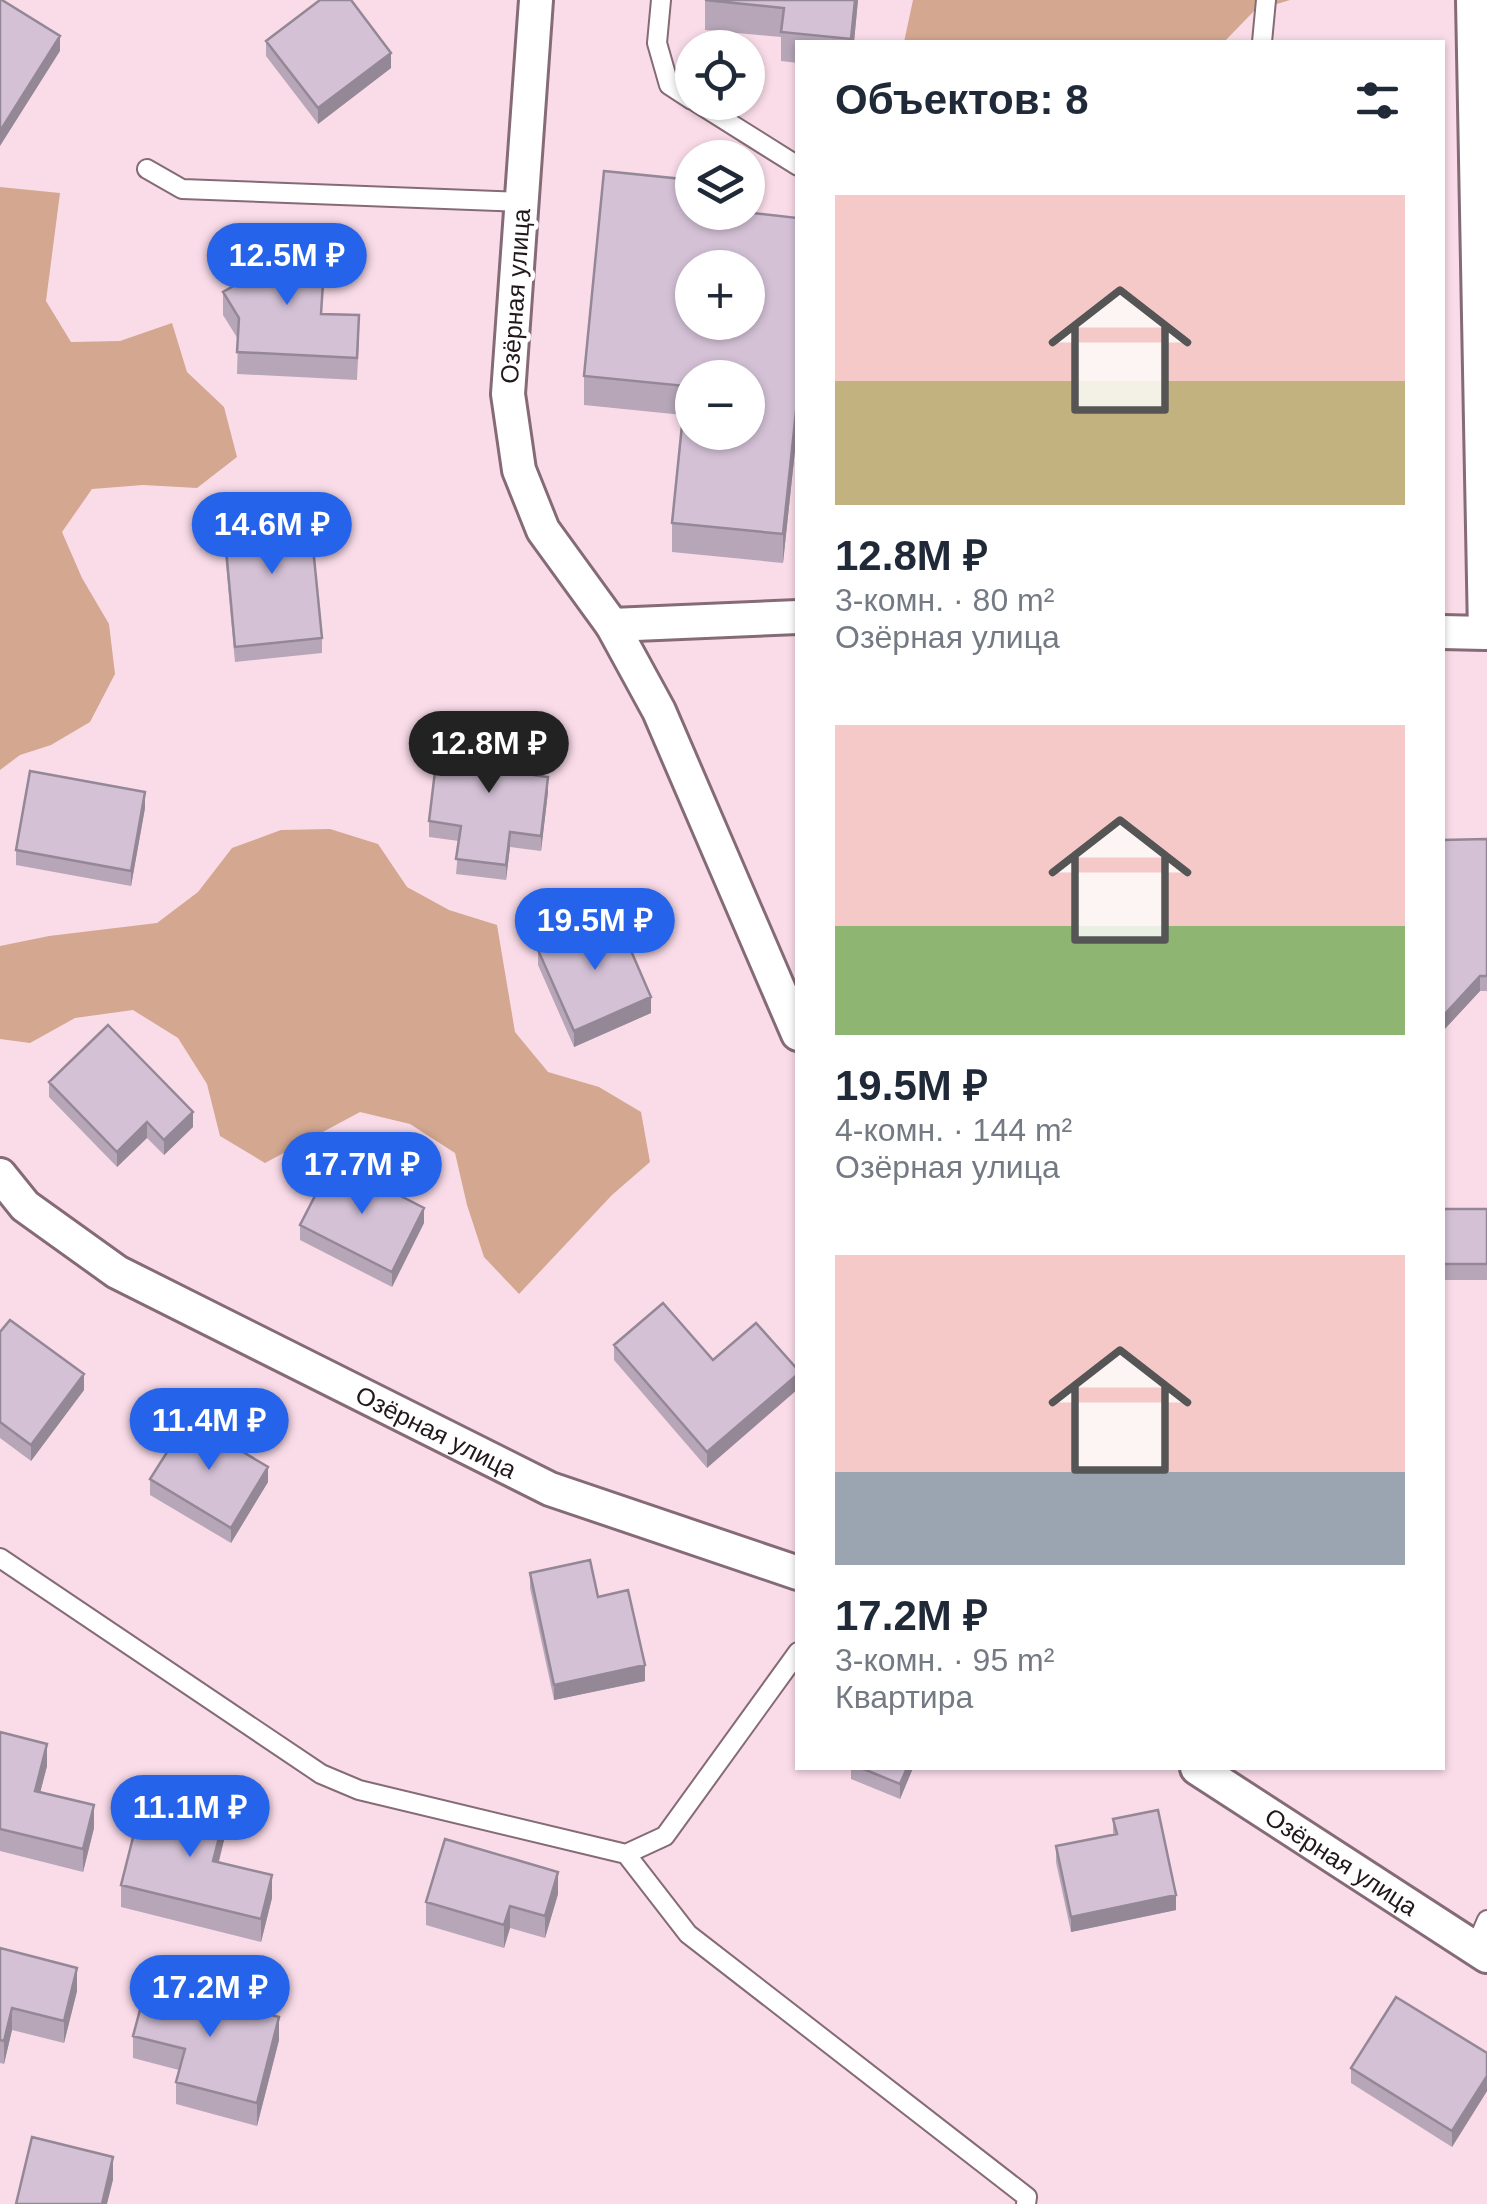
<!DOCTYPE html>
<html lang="ru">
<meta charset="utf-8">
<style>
body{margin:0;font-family:Helvetica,sans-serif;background:#f6f6f7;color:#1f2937;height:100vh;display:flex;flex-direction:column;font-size:38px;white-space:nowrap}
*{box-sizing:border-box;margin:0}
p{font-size:32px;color:#747a83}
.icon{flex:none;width:55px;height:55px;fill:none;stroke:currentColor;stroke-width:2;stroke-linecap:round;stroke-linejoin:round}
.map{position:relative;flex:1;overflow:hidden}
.details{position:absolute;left:795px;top:40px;width:650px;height:1730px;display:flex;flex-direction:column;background:#fff;border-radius:0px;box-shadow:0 2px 8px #0004}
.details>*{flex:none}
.tools{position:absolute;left:675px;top:30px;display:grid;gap:20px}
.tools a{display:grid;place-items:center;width:90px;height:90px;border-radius:50%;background:#fff;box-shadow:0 2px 8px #0004;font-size:50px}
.price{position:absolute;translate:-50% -85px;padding:0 22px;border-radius:35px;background:#2563eb;color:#fff;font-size:32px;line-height:65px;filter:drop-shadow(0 2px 5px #0008)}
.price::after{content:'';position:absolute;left:50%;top:60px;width:30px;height:22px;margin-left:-15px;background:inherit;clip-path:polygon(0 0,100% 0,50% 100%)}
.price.on{background:#222;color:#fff}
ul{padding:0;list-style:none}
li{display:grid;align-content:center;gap:20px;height:530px;padding:0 40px}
li span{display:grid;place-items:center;height:310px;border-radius:0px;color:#555}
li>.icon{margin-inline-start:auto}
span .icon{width:180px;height:180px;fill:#fffc;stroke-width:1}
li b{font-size:42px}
h2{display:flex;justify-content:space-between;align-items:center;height:120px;padding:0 40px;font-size:42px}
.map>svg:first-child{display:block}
.forest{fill:#d3a790}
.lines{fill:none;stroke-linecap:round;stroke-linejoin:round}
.lane-casing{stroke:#856b76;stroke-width:22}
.street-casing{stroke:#856b76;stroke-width:38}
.lane{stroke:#fff;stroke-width:18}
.street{stroke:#fff;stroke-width:32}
.wall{fill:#b6a6b8}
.shaded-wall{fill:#948796}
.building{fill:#d4c1d6;stroke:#948796;stroke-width:2.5;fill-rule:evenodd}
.labels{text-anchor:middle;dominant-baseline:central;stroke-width:9;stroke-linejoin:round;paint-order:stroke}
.street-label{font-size:25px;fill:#22181c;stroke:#fff}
</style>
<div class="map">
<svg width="1487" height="2204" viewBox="0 0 1487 2204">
<rect width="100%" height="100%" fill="#fadce9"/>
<path class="forest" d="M 913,0 L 1290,0 L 1254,11 L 1224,42 L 904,42 Z
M 0,187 L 60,193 L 46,301 L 71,342 L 120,341 L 172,323 L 187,372 L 224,407 L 237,457 L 197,488 L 143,485 L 92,489 L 62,532 L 82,578 L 109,624 L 115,674 L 90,722 L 51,745 L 20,755 L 0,770 Z
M 330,829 L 378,844 L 407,887 L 449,910 L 497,925 L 515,1032 L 548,1072 L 599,1087 L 641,1112 L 650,1162 L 612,1195 L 519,1294 L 484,1257 L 467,1205 L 455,1153 L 410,1124 L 360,1112 L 265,1163 L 220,1136 L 207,1084 L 178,1038 L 133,1010 L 75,1018 L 30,1043 L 0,1039 L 0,946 L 49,936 L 157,923 L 198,892 L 232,848 L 281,830 Z"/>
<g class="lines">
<g class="lane-casing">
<path id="lane" d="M 661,0 L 657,43 L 669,85 L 692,100
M 1262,42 L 1266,0
M 696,102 L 798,166
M 147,169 L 182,189 L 522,202
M 0,1558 L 321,1774 L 359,1790 L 626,1854 L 665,1836 L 798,1652
M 626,1854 L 688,1934 L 1027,2197 L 1026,2204
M 1475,1948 L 1487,1920"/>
</g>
<g class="street-casing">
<g id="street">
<path d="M 536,0 L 508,394 L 519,470 L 543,530 L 612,625 L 659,711 L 798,1034"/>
<path d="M 612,625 L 798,617"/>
<path d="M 1442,632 L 1485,633 L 1473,0"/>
<path id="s1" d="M 0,1175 L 25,1206 L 117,1272 L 550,1489 L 798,1573"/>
<path id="s2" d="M 1197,1768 L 1487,1956"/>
</g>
</g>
<use href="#lane" class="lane"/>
<use href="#street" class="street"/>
</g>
<path class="wall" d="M 705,0 L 858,0 L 854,42 L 798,42 L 798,63 L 781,61 L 781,37 L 705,30 Z
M 266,41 L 391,68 L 318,124 L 266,56 Z
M 692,212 L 798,218 L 798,422 L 783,563 L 672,552 L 672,523 L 683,415 L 584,405 L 584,376 Z
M 300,283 L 322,314 L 359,338 L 357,380 L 237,374 L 238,339 L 223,315 L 223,292 Z
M 223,516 L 322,638 L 322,653 L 235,662 L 223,531 Z
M 524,746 L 520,773 L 548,792 L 541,851 L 510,847 L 506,880 L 456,874 L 459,841 L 429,837 L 429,821 L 468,766 Z
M 145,808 L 131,886 L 16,865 L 16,850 Z
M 1487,839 L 1487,991 L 1480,991 L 1442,1032 L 1442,840 Z
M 538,950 L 651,1013 L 574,1047 L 538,965 Z
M 49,1082 L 193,1127 L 164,1155 L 147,1138 L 117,1167 L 49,1097 Z
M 1442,1209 L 1487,1209 L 1487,1280 L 1442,1280 Z
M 424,1223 L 392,1287 L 300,1240 L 300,1225 Z
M 0,1332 L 84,1390 L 31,1461 L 0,1438 Z
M 614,1345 L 713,1360 L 707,1468 L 614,1360 Z
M 150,1479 L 268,1482 L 231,1543 L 150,1495 Z
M 530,1573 L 598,1597 L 645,1681 L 554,1700 L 530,1588 Z
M 0,1732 L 47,1766 L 40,1792 L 94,1828 L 83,1872 L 0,1851 Z
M 851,1768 L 913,1768 L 900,1799 L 851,1779 Z
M 1113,1819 L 1176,1910 L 1071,1932 L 1056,1862 L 1056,1846 L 1113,1835 Z
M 225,1836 L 219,1862 L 272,1898 L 261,1942 L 121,1907 L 121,1885 Z
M 558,1894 L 545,1938 L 510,1928 L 504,1948 L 426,1925 L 426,1902 Z
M 0,1948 L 77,1991 L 64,2043 L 12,2030 L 4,2064 L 0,2063 Z
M 133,2036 L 279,2040 L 257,2126 L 176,2104 L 176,2082 L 179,2070 L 133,2058 Z
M 1487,2053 L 1487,2091 L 1452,2147 L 1351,2083 L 1351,2068 Z"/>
<path class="shaded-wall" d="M 855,0 L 858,0 L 854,42 L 851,42 Z
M 60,36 L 60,51 L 0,146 L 0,131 Z
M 391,53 L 391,68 L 318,124 L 318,108 Z
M 798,393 L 798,422 L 783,563 L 783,534 Z
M 524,731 L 524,746 L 518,788 L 518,773 Z
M 548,777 L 548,792 L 541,851 L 541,836 Z
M 145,792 L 145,808 L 131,886 L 131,871 Z
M 510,832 L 510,847 L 506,880 L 506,865 Z
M 1480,976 L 1480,991 L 1442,1032 L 1442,1017 Z
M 651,997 L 651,1013 L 574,1047 L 574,1031 Z
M 193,1112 L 193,1127 L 164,1155 L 164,1140 Z
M 147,1122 L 147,1138 L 117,1167 L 117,1152 Z
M 424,1208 L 424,1223 L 392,1287 L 392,1272 Z
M 84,1374 L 84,1390 L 31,1461 L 31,1445 Z
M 798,1374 L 798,1389 L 707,1468 L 707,1452 Z
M 268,1467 L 268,1482 L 231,1543 L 231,1528 Z
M 645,1665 L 645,1681 L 554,1700 L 554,1685 Z
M 47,1744 L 47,1766 L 35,1813 L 35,1791 Z
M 907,1768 L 913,1768 L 900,1799 L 900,1784 Z
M 94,1805 L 94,1828 L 83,1872 L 83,1849 Z
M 225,1814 L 225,1836 L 213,1883 L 213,1861 Z
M 558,1872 L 558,1894 L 545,1938 L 545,1916 Z
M 272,1875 L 272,1898 L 261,1942 L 261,1919 Z
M 1176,1895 L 1176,1910 L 1071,1932 L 1071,1917 Z
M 510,1906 L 510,1928 L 504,1948 L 504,1925 Z
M 77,1968 L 77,1991 L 64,2043 L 64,2021 Z
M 12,2008 L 12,2030 L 4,2064 L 4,2041 Z
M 279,2017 L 279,2040 L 257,2126 L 257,2103 Z
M 1487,2076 L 1487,2091 L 1452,2147 L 1452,2131 Z
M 113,2157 L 113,2180 L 107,2204 L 102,2204 Z"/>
<path class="building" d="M 0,0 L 2,0 L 60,36 L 0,131 Z
M 320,0 L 351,0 L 391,53 L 318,108 L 266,41 Z
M 705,0 L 855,0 L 851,39 L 781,32 L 784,8 Z
M 604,171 L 692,180 L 692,212 L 743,212 L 798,218 L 798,393 L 783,534 L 672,523 L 686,386 L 584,376 ZM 692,268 L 748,268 L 748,322 L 692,322 ZM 692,378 L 748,378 L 748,432 L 692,432 Z
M 245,242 L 301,244 L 299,283 L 323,283 L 321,314 L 359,315 L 357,358 L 237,352 L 239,318 L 223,292 L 244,280 Z
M 309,507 L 322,638 L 235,647 L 223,516 Z
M 474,724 L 524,731 L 518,773 L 548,777 L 541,836 L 510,832 L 506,865 L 456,859 L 461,826 L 429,821 L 436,763 L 468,766 Z
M 30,771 L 145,792 L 131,871 L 16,850 Z
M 1487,839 L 1487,976 L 1480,976 L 1442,1017 L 1442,840 Z
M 616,916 L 651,997 L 574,1031 L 538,950 Z
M 108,1025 L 193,1112 L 164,1140 L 147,1122 L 117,1152 L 49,1082 Z
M 333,1161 L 424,1208 L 392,1272 L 300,1225 Z
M 1442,1209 L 1487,1209 L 1487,1264 L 1442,1264 Z
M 663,1303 L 713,1360 L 756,1323 L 798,1370 L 798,1374 L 707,1452 L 614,1345 Z
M 10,1320 L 84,1374 L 31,1445 L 0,1422 L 0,1332 Z
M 188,1419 L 268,1467 L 231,1528 L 150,1479 Z
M 590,1560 L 598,1597 L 628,1590 L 645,1665 L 554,1685 L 530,1573 Z
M 0,1732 L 47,1744 L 35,1791 L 94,1805 L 83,1849 L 0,1829 Z
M 861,1768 L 907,1768 L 900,1784 Z
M 144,1794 L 225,1814 L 213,1861 L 272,1875 L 261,1919 L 121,1885 Z
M 1158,1810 L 1176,1895 L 1071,1917 L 1056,1846 L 1117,1834 L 1113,1819 Z
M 445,1839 L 558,1872 L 545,1916 L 510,1906 L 504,1925 L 426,1902 Z
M 0,1948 L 77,1968 L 64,2021 L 12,2008 L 4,2041 L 0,2040 Z
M 147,1984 L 279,2017 L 257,2103 L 176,2082 L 185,2049 L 133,2036 Z
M 1396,1997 L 1487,2053 L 1487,2076 L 1452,2131 L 1351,2068 Z
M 32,2137 L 113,2157 L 102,2204 L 16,2204 Z"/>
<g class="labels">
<g class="street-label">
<text transform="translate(515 296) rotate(-86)">Озёрная улица</text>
<text stroke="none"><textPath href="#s1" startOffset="510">Озёрная улица</textPath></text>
<text stroke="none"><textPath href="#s2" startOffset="172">Озёрная улица</textPath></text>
</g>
</g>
</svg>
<div class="tools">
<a><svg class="icon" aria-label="locate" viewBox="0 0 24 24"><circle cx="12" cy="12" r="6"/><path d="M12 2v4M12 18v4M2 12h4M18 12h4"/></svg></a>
<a><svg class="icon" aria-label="layers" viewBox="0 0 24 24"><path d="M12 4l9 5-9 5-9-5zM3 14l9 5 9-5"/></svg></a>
<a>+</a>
<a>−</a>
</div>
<b class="price" style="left:287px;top:308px">12.5M ₽</b>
<b class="price" style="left:272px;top:577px">14.6M ₽</b>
<b class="price on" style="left:489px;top:796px">12.8M ₽</b>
<b class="price" style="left:595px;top:973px">19.5M ₽</b>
<b class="price" style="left:362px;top:1217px">17.7M ₽</b>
<b class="price" style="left:209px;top:1473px">11.4M ₽</b>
<b class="price" style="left:190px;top:1860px">11.1M ₽</b>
<b class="price" style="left:210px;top:2040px">17.2M ₽</b>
<section class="details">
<h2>Объектов: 8<svg class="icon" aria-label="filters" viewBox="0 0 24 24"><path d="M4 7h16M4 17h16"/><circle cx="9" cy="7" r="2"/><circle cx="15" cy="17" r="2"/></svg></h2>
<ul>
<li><span style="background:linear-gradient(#f6c9c9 60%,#c2b280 0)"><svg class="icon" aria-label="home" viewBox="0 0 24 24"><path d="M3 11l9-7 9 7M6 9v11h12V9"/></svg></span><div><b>12.8M ₽</b><p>3-комн. · 80 m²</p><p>Озёрная улица</p></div></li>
<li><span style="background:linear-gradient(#f6c9c9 65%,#8fb573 0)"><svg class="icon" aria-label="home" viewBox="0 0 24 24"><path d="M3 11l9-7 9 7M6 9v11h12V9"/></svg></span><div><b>19.5M ₽</b><p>4-комн. · 144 m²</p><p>Озёрная улица</p></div></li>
<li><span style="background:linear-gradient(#f6c9c9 70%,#9aa5b1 0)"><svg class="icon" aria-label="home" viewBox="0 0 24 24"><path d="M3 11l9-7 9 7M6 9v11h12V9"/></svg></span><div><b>17.2M ₽</b><p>3-комн. · 95 m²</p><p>Квартира</p></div></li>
</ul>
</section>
</div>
